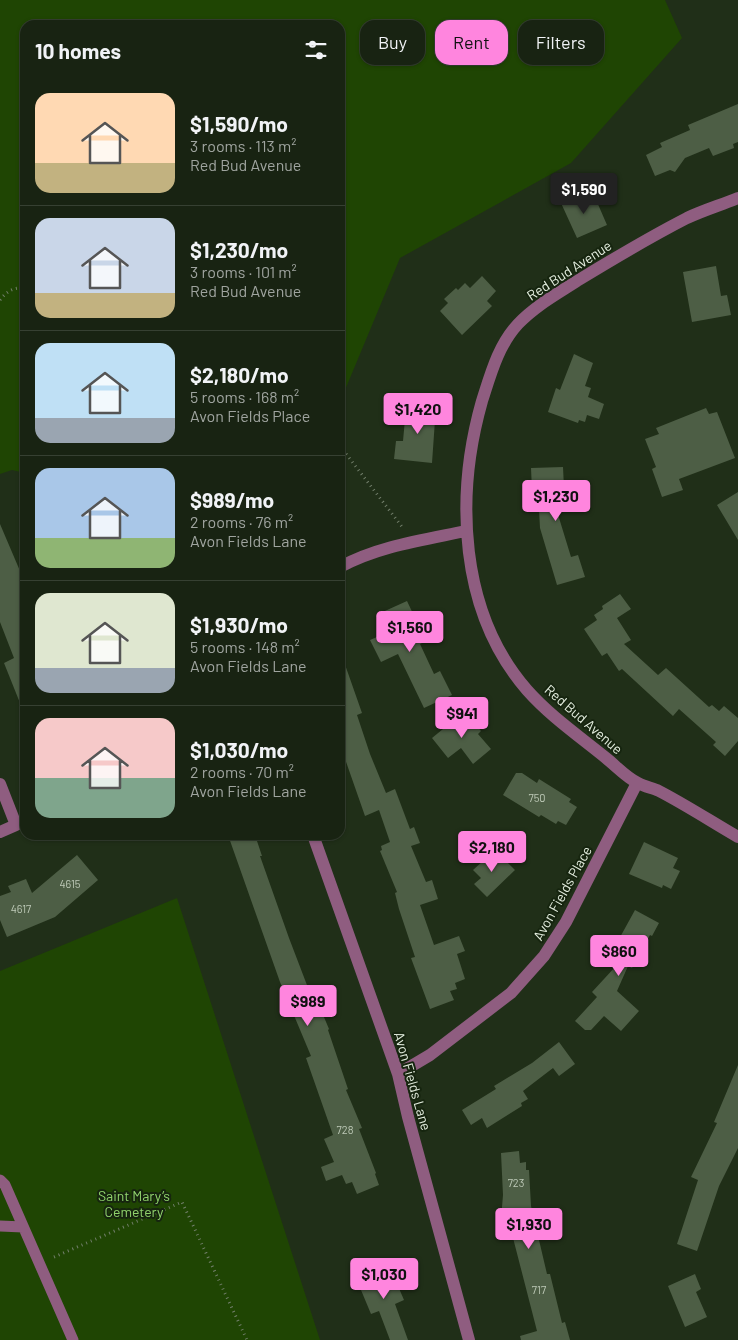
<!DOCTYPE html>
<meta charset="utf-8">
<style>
body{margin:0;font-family:Barlow,sans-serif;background:#252f20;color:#f1f3f6;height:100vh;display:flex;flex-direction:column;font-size:19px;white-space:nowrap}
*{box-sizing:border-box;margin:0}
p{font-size:16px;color:#9fa49f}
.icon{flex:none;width:28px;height:28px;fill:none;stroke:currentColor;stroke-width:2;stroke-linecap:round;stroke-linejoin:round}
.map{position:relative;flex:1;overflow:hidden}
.side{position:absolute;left:20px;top:20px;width:325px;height:820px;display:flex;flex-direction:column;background:#182312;border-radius:15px;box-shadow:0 1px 4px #0004,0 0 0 1px #364032}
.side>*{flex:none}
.top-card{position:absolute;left:360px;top:20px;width:302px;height:45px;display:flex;gap:10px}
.price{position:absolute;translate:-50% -42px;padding:0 11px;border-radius:5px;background:#ff85de;color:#111;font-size:16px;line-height:32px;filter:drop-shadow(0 1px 2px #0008)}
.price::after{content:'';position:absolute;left:50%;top:30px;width:15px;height:11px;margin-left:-8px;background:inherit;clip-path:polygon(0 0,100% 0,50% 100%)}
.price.current{background:#222;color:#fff}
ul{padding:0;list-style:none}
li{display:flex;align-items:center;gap:15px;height:125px;padding:0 15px}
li+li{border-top:1px solid #364032}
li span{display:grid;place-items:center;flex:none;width:140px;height:100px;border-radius:15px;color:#555}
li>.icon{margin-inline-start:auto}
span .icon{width:60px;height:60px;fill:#fffc;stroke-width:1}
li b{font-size:21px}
h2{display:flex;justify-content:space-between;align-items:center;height:60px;padding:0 15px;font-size:21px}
.tag{padding:0 18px;border-radius:15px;background:#182312;box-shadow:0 1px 4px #0004,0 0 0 1px #364032;font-size:18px;line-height:45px}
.tag.current{background:#ff85de;color:#111}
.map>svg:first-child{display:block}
.green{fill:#1f4503}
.building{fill:#4d5e45}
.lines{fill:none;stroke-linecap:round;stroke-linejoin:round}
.path{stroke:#727f6b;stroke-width:3;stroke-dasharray:1 4;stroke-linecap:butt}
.service{stroke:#8f5d80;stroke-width:11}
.minor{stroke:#8f5d80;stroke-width:12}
.labels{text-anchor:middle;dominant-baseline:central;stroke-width:4;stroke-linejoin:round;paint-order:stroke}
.number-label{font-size:11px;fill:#becab8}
.street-label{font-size:14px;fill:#e4eedf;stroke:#16250f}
.park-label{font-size:14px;fill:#91d46d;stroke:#16250f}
</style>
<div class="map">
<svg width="738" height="1340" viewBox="0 0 738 1340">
<rect width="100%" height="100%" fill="#202f18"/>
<path class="green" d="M 0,0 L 665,0 L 682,38 L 571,163 L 400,258 L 340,402 L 340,25 L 25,25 L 25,473 L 12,470 L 0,474 Z
M 177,898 L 320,1340 L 0,1340 L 0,971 Z"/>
<path class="building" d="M 738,104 L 738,142 L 733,144 L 734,148 L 713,156 L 709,148 L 685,158 L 675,172 L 670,170 L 655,176 L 646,155 L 662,147 L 660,143 L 690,130 L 688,125 Z
M 587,191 L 593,204 L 597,202 L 607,225 L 577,238 L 561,203 Z
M 716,266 L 721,296 L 727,295 L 731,315 L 692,322 L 683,272 Z
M 482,276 L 496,291 L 487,301 L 492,306 L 462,335 L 440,311 L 448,303 L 444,299 L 456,288 L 458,290 L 465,283 L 470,288 Z
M 574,354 L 593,363 L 585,386 L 591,388 L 588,397 L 604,404 L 599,419 L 587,415 L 585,422 L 579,420 L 578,423 L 548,412 L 556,388 L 560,390 Z
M 415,404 L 436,406 L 432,463 L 394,459 L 396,441 L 403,441 L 406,408 L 414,409 Z
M 706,408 L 709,414 L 717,412 L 735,458 L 679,479 L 683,490 L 662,497 L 652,469 L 656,467 L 645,439 L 659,434 L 656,428 Z
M 563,467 L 564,488 L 573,487 L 573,504 L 565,505 L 566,508 L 556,508 L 571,557 L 578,555 L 585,577 L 557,585 L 540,528 L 538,490 L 532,490 L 531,468 Z
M 738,492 L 738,540 L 717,505 Z
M 0,524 L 23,578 L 19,580 L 25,594 L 24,713 L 4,663 L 14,658 L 0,622 Z
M 620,594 L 631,609 L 617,618 L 631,640 L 624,644 L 658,675 L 666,668 L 709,707 L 712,705 L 719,711 L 724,706 L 738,718 L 738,741 L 725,756 L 713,745 L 716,742 L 679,709 L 673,716 L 622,669 L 619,671 L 607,653 L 602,656 L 584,629 L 597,620 L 594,615 L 603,609 L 602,606 Z
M 407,601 L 426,641 L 420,644 L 434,674 L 440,671 L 452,695 L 424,708 L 398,654 L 381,662 L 370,640 L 384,634 L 376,615 Z
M 342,656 L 362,713 L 357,715 L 370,754 L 386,793 L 395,789 L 410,829 L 414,827 L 420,843 L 411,846 L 426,882 L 432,880 L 438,899 L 420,905 L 434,945 L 459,936 L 465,951 L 457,954 L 465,979 L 455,983 L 457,989 L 450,991 L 454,1000 L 430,1009 L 411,958 L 415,957 L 399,909 L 395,893 L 397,892 L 380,851 L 382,850 L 381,846 L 390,842 L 379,810 L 365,816 L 344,756 L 340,757 L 340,657 Z
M 465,711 L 481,731 L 478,734 L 491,749 L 473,764 L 461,748 L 448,758 L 432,738 Z
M 516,773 L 522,773 L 537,783 L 539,779 L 571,799 L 569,802 L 577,807 L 566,825 L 558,821 L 556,824 L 541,815 L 539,817 L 503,795 Z
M 228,835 L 255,835 L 262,856 L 260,856 L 289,938 L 310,993 L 312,992 L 319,1011 L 321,1010 L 329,1029 L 328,1030 L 348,1089 L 346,1090 L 362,1128 L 359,1129 L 376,1173 L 375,1174 L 379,1185 L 357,1194 L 352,1182 L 346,1184 L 342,1175 L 326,1181 L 321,1167 L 334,1162 L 324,1139 L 333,1135 L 306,1058 L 311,1056 L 280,982 Z
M 644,842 L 678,858 L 673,868 L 680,871 L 671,889 L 663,885 L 662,888 L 629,874 Z
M 495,850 L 515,870 L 487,897 L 474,884 L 481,878 L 473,870 Z
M 77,855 L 98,880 L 55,917 L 7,937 L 0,920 L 0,896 L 11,892 L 8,886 L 26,879 L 32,893 Z
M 635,910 L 659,923 L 652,936 L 650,935 L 632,968 L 628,966 L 617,991 L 639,1011 L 621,1031 L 604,1016 L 591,1030 L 585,1030 L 575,1021 L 597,997 L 592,992 L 616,966 L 610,963 L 616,952 L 613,950 Z
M 559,1042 L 575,1064 L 559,1076 L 553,1068 L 523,1091 L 528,1099 L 521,1103 L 522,1106 L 487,1128 L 482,1118 L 471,1125 L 462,1110 L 496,1089 L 494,1086 L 532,1063 Z
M 738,1065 L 738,1148 L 719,1186 L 697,1251 L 677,1244 L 698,1180 L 691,1177 L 717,1123 L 714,1122 Z
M 519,1151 L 520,1163 L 526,1162 L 526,1170 L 529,1170 L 531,1206 L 547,1274 L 550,1274 L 562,1323 L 565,1322 L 570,1340 L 521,1340 L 520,1336 L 537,1331 L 512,1234 L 505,1236 L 501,1219 L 503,1195 L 501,1153 Z
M 389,1265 L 404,1300 L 395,1304 L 408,1340 L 390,1340 L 379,1311 L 371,1314 L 356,1278 Z
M 695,1274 L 701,1289 L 696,1292 L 707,1317 L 685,1327 L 668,1286 Z"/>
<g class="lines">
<path class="path" d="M 0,300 C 7,291 14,287 25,288
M 340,446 L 403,528
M 54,1257 L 182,1202 L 247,1340"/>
<path class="service" d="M 0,1180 L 5,1185 L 73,1340
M 0,1226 L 23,1227"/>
<path class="minor" d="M 738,198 C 721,205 704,210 687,218 C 650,237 613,259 577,281 C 557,294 535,306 518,324 C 498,346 491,373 482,401 C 455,496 459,612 527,690 C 550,716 579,736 606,758 C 616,766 627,778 638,783 C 645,787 653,788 659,791 C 686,805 712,822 738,837
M 340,567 C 379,546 423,540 466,531
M 0,784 L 16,825 L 0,832
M 313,835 L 398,1074 L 408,1117 L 469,1340
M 398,1074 L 430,1055 L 511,993 L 544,956 L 566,922 L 637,783"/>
</g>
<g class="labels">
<g class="number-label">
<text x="537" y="797">750</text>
<text x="70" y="883">4615</text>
<text x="21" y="908">4617</text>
<text x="345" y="1129">728</text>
<text x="516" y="1182">723</text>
<text x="539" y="1289">717</text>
</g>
<g class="street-label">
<text transform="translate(569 270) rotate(-33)">Red Bud Avenue</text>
<text transform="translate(584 719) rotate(41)">Red Bud Avenue</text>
<text transform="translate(562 893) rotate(-61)">Avon Fields Place</text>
<text transform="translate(413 1081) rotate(74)">Avon Fields Lane</text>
</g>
<g class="park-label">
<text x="134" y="1195">Saint Mary’s<tspan x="134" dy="16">Cemetery</tspan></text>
</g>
</g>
</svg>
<b class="price current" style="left:584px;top:215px">$1,590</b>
<b class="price" style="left:418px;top:435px">$1,420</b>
<b class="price" style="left:556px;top:522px">$1,230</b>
<b class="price" style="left:410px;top:653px">$1,560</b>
<b class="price" style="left:462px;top:739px">$941</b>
<b class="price" style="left:492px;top:873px">$2,180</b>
<b class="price" style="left:619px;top:977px">$860</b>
<b class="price" style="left:308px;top:1027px">$989</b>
<b class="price" style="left:529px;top:1250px">$1,930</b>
<b class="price" style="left:384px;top:1300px">$1,030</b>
<div class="top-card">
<a class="tag">Buy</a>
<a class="tag current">Rent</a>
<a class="tag">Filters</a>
</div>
<section class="side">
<h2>10 homes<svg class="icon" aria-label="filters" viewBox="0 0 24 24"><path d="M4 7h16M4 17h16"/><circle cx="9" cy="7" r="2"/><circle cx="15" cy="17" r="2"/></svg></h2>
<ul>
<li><span style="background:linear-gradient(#ffd9b3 70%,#c2b280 0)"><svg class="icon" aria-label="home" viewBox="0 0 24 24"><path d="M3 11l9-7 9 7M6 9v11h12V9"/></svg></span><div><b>$1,590/mo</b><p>3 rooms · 113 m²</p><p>Red Bud Avenue</p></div></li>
<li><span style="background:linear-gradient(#c9d6e8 75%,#c2b280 0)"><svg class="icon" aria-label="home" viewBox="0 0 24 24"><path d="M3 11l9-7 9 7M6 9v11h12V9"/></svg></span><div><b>$1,230/mo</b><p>3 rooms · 101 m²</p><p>Red Bud Avenue</p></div></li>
<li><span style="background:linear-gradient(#bfe0f5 75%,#9aa5b1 0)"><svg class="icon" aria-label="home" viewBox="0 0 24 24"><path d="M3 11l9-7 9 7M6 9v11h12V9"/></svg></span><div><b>$2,180/mo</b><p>5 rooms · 168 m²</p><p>Avon Fields Place</p></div></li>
<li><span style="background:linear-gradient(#a9c7e8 70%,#8fb573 0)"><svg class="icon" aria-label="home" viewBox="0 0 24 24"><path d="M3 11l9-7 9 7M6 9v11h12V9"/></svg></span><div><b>$989/mo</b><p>2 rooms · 76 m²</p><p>Avon Fields Lane</p></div></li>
<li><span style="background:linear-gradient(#dfe7d0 75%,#9aa5b1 0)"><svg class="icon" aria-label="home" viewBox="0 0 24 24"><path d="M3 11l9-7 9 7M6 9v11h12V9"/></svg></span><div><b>$1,930/mo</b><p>5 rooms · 148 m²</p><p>Avon Fields Lane</p></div></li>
<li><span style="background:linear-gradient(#f6c9c9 60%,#7fa58c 0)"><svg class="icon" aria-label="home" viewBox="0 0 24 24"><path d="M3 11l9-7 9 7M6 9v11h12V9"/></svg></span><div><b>$1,030/mo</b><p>2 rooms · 70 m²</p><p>Avon Fields Lane</p></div></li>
</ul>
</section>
</div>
